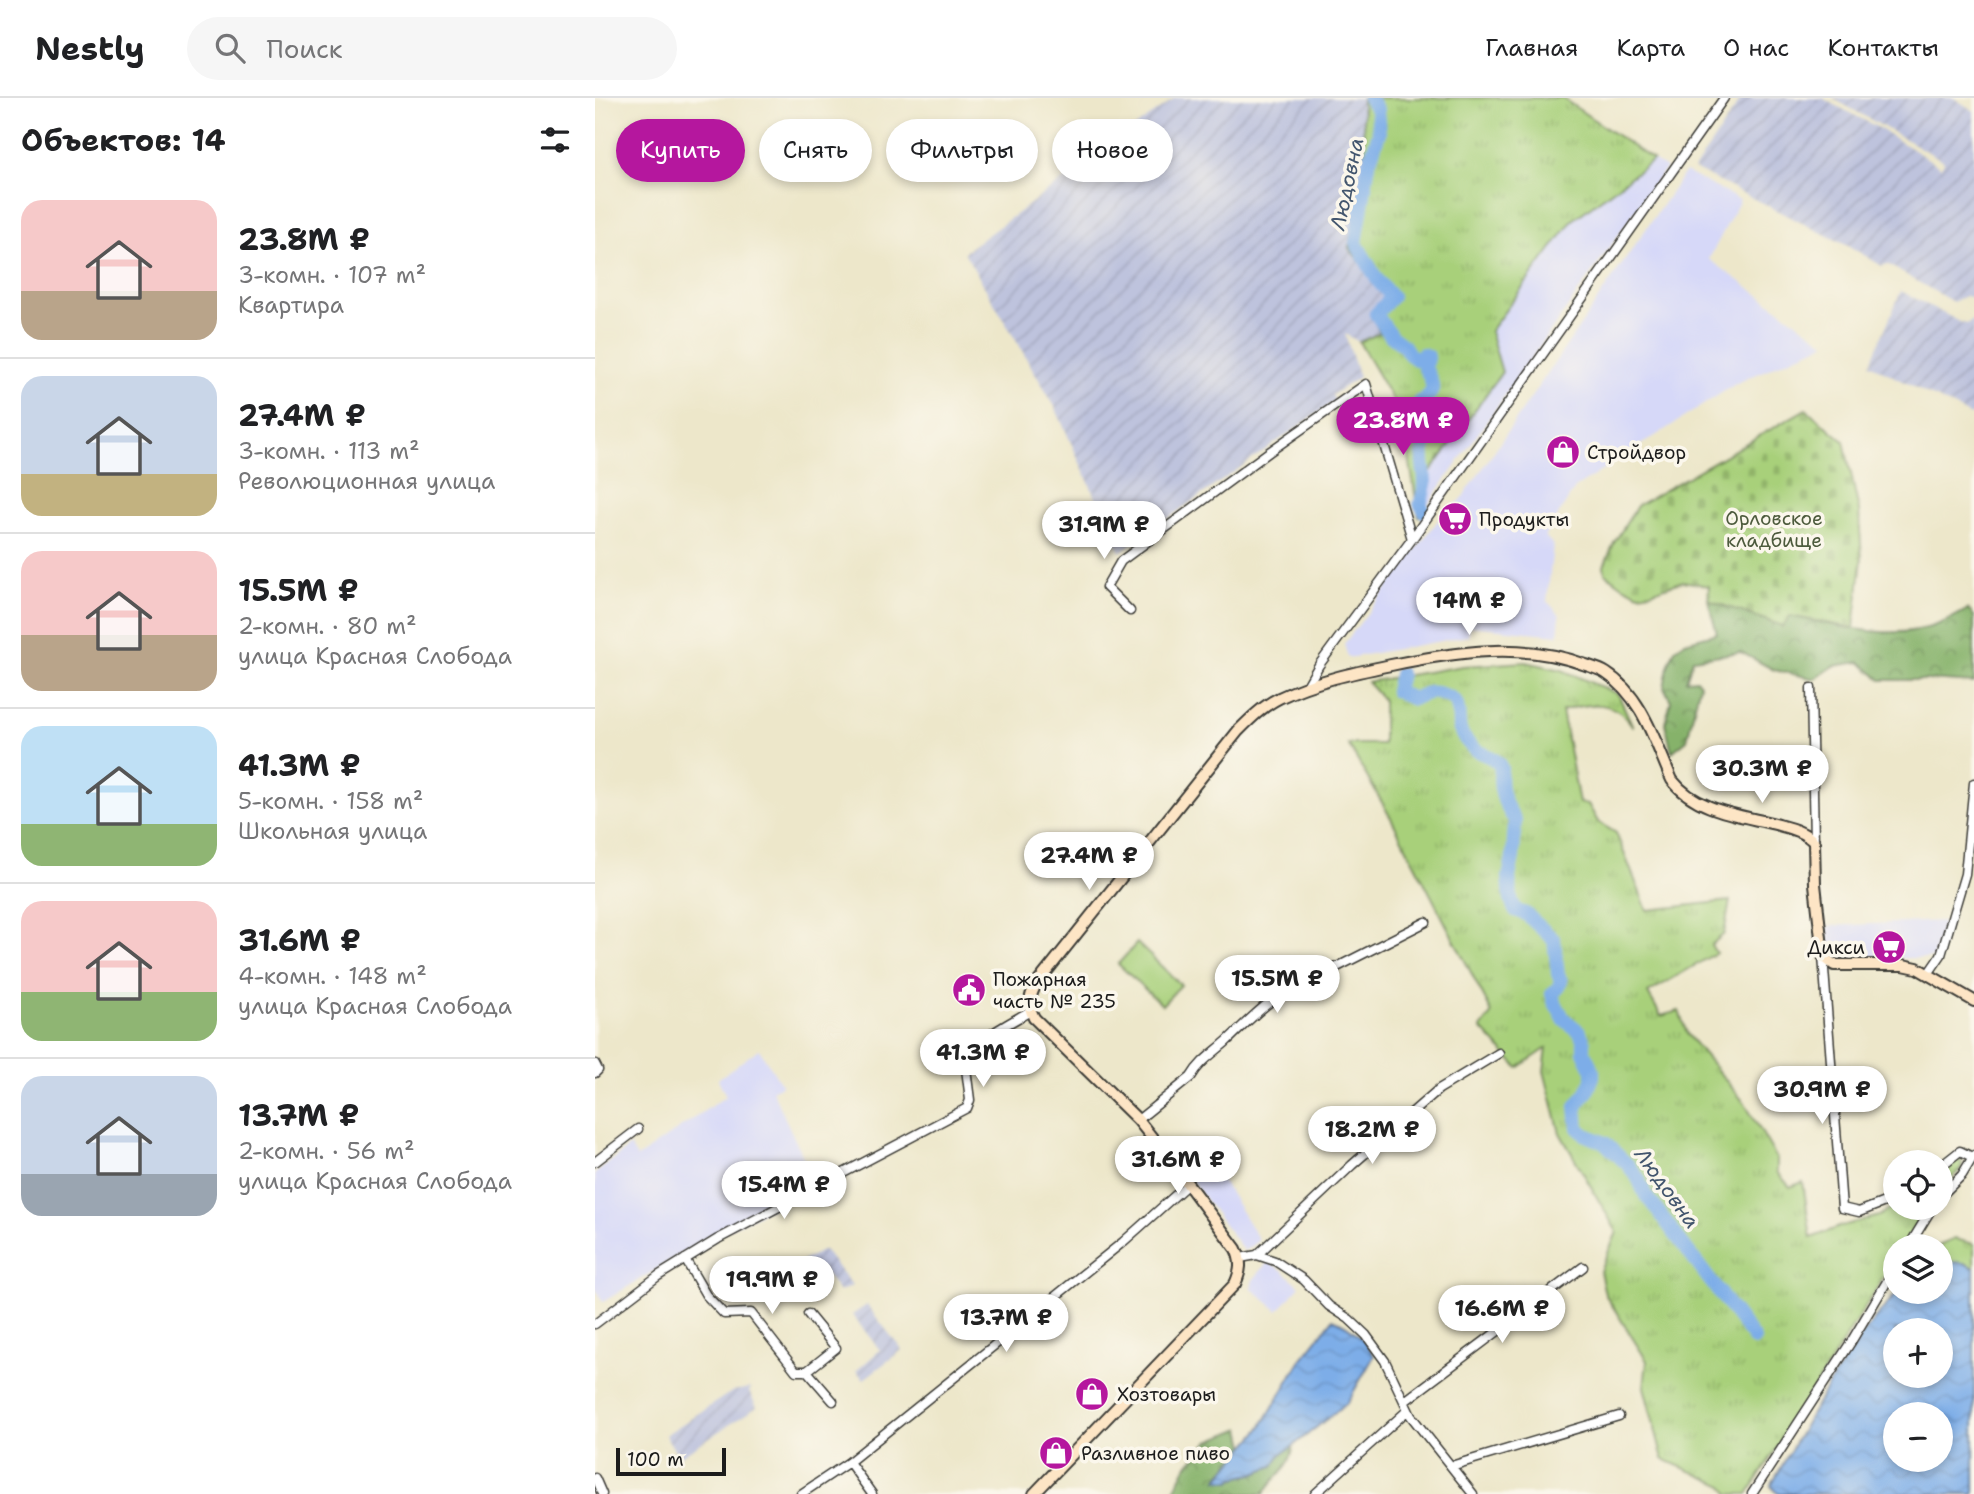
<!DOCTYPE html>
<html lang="ru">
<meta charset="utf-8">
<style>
body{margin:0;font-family:"Shantell Sans",sans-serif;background:#f6f6f6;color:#202124;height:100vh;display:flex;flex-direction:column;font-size:26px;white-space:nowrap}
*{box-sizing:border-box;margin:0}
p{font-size:23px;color:#757577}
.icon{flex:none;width:38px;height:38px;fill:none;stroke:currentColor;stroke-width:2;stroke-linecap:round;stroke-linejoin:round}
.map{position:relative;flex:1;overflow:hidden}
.details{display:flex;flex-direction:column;background:#fff;width:595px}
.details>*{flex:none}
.guide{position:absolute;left:21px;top:21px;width:665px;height:63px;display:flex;gap:14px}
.controls{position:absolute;left:1288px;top:1052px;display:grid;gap:14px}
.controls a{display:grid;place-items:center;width:70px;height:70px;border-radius:50%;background:#fff;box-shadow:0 4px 10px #0003;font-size:35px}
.scale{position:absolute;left:21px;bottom:18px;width:110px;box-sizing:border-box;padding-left:7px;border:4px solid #1c1c1c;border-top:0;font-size:19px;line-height:24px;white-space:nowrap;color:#1c1c1c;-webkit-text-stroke:5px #fbf7ec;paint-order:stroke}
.price{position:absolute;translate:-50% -60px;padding:0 16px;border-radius:24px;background:#fff;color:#222;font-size:23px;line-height:46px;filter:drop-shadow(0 2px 4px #0008)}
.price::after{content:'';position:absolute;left:50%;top:42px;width:21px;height:16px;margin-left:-10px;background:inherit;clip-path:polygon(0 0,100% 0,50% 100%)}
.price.current{background:#b5179e;color:#fff}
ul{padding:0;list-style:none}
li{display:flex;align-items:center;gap:21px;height:175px;padding:0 21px}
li+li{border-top:2px solid #e0e0e0}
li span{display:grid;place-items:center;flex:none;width:196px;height:140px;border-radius:21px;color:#555}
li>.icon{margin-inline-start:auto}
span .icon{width:84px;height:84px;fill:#fffc;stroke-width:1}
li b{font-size:30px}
h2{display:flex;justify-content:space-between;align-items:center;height:84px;padding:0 21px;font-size:30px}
.chip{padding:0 24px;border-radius:32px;background:#fff;box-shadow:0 4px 10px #0003;font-size:24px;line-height:63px}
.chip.current{background:#b5179e;color:#fff}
header{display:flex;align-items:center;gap:42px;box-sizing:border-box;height:98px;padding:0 35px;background:#fff;border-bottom:2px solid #e0e0e0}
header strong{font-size:33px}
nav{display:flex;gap:38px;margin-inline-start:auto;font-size:24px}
.search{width:490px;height:63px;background:#f6f6f6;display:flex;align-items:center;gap:18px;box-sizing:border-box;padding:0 24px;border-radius:38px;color:#757577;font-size:26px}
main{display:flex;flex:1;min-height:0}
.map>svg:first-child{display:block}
.built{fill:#d6d8f8}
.industrial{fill:url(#industrial-furrows)}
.grass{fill:url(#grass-tufts);stroke:#62764b;stroke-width:2}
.forest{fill:url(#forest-crowns);stroke:#516743;stroke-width:2}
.cemetery{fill:url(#cemetery-stones);stroke:#62764b;stroke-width:2}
.garden{fill:#a8d07a;stroke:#62764b;stroke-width:2}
.water{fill:url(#water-waves);stroke:#4c6482;stroke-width:2;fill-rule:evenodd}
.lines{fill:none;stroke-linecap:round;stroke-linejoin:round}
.river{stroke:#7dade8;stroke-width:14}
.street-casing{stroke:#3b3a36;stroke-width:11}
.secondary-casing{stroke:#3b3a36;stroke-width:14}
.street{stroke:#fff;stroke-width:8}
.secondary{stroke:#fde5c5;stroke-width:10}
.labels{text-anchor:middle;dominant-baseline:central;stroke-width:7;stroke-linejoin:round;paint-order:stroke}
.poi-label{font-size:19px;fill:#1c1c1c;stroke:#fbf7ec;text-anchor:start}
.park-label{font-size:19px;fill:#4d5b3d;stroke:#fbf7ec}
.water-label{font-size:21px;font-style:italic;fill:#43566e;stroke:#fbf7ec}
</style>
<header>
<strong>Nestly</strong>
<div class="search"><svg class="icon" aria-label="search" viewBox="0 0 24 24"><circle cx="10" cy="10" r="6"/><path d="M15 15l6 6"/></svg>Поиск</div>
<nav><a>Главная</a><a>Карта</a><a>О нас</a><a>Контакты</a></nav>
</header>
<main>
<section class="details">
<h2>Объектов: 14<svg class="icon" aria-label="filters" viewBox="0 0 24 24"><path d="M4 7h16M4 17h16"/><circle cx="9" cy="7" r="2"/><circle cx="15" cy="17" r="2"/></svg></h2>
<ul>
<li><span style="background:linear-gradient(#f6c9c9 65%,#b9a48a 0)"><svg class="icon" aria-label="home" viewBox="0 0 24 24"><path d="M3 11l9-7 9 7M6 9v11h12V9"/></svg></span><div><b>23.8M ₽</b><p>3-комн. · 107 m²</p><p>Квартира</p></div></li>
<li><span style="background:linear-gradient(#c9d6e8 70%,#c2b280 0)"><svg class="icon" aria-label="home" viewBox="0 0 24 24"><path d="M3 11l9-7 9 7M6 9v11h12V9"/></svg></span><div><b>27.4M ₽</b><p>3-комн. · 113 m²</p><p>Революционная улица</p></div></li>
<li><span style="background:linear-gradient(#f6c9c9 60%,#b9a48a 0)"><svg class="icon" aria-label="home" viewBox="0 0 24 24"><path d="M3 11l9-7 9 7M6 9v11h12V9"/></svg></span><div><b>15.5M ₽</b><p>2-комн. · 80 m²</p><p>улица Красная Слобода</p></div></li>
<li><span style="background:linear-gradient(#bfe0f5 70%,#8fb573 0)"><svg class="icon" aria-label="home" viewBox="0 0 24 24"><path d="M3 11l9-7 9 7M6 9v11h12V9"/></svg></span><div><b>41.3M ₽</b><p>5-комн. · 158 m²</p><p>Школьная улица</p></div></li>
<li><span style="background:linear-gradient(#f6c9c9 65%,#8fb573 0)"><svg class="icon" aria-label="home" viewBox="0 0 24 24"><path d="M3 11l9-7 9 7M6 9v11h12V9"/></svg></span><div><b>31.6M ₽</b><p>4-комн. · 148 m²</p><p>улица Красная Слобода</p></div></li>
<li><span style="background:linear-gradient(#c9d6e8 70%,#9aa5b1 0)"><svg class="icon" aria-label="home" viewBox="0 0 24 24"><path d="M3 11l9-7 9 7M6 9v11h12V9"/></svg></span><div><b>13.7M ₽</b><p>2-комн. · 56 m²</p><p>улица Красная Слобода</p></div></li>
</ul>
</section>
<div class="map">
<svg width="1379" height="1396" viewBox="0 0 1379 1396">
<defs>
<pattern id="industrial-furrows" width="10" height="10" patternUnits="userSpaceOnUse" patternTransform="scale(1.75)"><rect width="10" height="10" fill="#bec3dd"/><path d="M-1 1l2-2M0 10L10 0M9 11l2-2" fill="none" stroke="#a3a7bd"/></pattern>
<pattern id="grass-tufts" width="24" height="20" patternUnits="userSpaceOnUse" patternTransform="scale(1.75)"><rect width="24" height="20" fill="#a8d07a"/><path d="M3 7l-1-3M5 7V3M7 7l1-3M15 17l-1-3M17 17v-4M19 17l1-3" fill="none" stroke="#90b269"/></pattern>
<pattern id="forest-crowns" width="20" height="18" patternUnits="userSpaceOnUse" patternTransform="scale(1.75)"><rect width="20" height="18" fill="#86b26a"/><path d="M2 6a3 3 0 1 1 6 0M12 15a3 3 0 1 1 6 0" fill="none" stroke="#6d9056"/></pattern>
<pattern id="cemetery-stones" width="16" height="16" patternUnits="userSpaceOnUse" patternTransform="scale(1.75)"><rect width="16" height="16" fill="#a8d07a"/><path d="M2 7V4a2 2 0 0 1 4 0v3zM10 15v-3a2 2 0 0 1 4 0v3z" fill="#90b269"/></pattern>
<pattern id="water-waves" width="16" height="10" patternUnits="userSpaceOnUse" patternTransform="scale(1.75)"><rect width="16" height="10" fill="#7dade8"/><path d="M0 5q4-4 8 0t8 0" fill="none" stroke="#6b94c6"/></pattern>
</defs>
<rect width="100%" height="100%" fill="#fbf7ec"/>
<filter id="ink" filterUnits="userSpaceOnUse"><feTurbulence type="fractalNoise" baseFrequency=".0143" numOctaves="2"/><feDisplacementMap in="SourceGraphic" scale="14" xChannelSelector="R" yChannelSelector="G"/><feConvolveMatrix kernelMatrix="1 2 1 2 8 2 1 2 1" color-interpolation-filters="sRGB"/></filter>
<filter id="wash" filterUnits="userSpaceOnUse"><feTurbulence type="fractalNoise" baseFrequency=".00686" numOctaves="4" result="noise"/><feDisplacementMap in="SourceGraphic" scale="28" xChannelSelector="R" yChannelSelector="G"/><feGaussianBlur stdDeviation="1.57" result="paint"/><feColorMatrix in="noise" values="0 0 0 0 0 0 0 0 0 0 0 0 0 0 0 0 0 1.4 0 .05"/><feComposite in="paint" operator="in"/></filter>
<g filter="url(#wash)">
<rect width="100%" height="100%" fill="#ede7ca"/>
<path class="built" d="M 1058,62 L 1071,70 L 832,408 L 827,404 L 833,378 L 907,274 L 895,233 L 978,122 Z
M 1090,74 L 1145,102 L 1114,161 L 1231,245 L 1142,285 L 980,390 L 950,438 L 958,447 L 952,503 L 965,517 L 963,537 L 875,528 L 873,538 L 753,560 L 749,546 L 845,420 L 866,402 Z
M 1349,823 L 1338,860 L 1234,860 L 1232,828 Z
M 164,951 L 187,987 L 177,992 L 221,1087 L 93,1152 L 8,1204 L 0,1190 L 0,1076 L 35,1048 L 42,1060 L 131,998 L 123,981 Z
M 606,1048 L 664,1142 L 649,1153 L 581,1062 Z
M 673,1164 L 687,1172 L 705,1188 L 683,1213 L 656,1190 L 658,1182 Z"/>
<path class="industrial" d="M 580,0 L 767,0 L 770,62 L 754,150 L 794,199 L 785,235 L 764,244 L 750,236 L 764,279 L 737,297 L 740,303 L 525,454 L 460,309 L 369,154 Z
M 1147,0 L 1227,0 L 1282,29 L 1346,69 L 1349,63 L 1237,0 L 1359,0 L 1379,13 L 1379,200 L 1370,198 L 1358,204 L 1292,166 L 1287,168 L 1259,151 L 1099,71 Z
M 1306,193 L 1367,225 L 1373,226 L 1379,221 L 1379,315 L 1376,318 L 1275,266 Z
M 229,1152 L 257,1188 L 244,1194 L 227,1170 L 193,1184 L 187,1173 Z
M 272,1207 L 307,1252 L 269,1281 L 261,1273 L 285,1252 L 257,1217 Z
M 156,1290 L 154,1294 L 162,1309 L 84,1359 L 70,1337 L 138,1293 Z"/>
<path class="grass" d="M 767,0 L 967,0 L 1058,62 L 978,122 L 895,233 L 907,274 L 833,378 L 824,419 L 807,318 L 764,244 L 785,235 L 776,215 L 794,199 L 754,150 L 770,62 Z
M 931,564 L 967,572 L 1023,596 L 1038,629 C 1021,601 995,604 967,613 L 984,705 L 993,706 L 1003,724 L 1021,735 L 1052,812 L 1135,803 L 1129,836 L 1116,847 L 1121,855 L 1053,895 L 1066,918 L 1084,913 L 1092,936 L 1149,1004 L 1182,1061 L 1182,1074 L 1195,1089 L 1208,1084 L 1216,1140 L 1247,1128 L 1284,1118 L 1300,1107 L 1300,1110 L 1333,1110 L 1309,1148 L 1300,1148 L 1300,1161 L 1153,1396 L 1134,1396 L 1129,1388 L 1068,1361 L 1049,1289 L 1052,1263 L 1010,1196 L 1005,1173 L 1022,1134 L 965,1035 L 949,973 L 952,950 L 923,970 L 886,930 L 897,915 L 796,720 L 753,646 L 788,646 L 788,602 L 772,584 L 868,568 Z
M 1358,1061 L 1364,1061 L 1367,1065 L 1366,1071 L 1346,1091 L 1346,1072 Z
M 1360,1141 L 1379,1146 L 1379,1170 L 1369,1165 L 1346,1169 L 1346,1148 L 1343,1148 Z"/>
<path class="forest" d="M 1113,502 L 1188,528 L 1194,518 C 1242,527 1297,545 1344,526 C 1354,522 1364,516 1373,511 L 1379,518 L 1379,585 L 1333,582 L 1286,582 L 1265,564 L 1239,568 L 1220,581 L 1179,572 L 1146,554 L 1098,561 L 1091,582 L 1101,581 L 1105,586 L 1092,642 L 1077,654 L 1070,625 L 1076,603 L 1069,589 L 1073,568 L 1080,551 L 1090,544 L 1122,535 Z
M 646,1330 L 650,1348 L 622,1381 L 639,1380 L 658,1376 L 678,1368 L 686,1356 L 698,1348 C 697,1370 679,1378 669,1396 L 577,1396 L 591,1369 L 614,1343 Z"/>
<path class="cemetery" d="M 1211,311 L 1249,343 L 1264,413 L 1267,462 L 1259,530 L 1195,518 L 1188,528 L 1113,502 L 1114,488 L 1088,483 L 1056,494 L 1044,496 L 1028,488 L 1010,475 L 1009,468 L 1019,445 L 1042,408 Z"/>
<path class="garden" d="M 542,845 L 586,887 L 567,907 L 523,866 Z"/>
<path class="water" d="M 1359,1164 L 1369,1165 L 1379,1170 L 1379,1396 L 1184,1396 L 1176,1388 C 1213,1320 1250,1251 1303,1194 L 1346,1194 L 1346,1169 L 1349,1170 ZM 1300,1232 L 1346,1232 L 1346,1278 L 1300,1278 ZM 1300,1316 L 1346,1316 L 1346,1362 L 1300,1362 Z
M 738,1221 C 757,1229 770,1240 779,1258 L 752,1305 L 698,1348 L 686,1356 L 678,1368 L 658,1376 L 639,1380 L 636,1383 L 622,1382 L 665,1331 L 705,1263 Z"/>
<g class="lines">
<path class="river" d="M 774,0 L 782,12 L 784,35 L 774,65 L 761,145 L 783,183 L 797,199 L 781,216 L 796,238 L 809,248 L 814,256 L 821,261 L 828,256 L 833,259 L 829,269 C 839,285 843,295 824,304 L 825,314 L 829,319 L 828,332 L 835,338 C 823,351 829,367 830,383 C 830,391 827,399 825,406 L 830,414
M 805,576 L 801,593 L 818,601 C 822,599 828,596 833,595 C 840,593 860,599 862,607 C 867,626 858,629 876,648 C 885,658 900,656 906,670 C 903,690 908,705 920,722 L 918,759 L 914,779 L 916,801 L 920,812 L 931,816 L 959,842 L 963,876 L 966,883 L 963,890 L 957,896 L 959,903 L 969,921 L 985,934 L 989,944 L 989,954 L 998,973 L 998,979 L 992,994 L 981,1008 L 983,1030 L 991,1037 L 1010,1045 L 1033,1067 L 1043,1080 L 1050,1096 L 1159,1241"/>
</g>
</g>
<g filter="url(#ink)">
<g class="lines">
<g class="street-casing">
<path id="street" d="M 535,513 L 511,489 L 526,463 L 674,354 L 771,286 L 817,441
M 712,588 L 724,567 L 817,441 L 1129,0
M 1216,590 L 1219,744
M 1228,858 L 1247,1110 L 1264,1114 L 1300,1100
M 1333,876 L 1346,857 L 1370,776 L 1379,685
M 0,966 L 3,972 L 0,975
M 543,1022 L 596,979 C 605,963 619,955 632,943 C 648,928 662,913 679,901 L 831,824
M 0,1064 L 43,1031
M 1346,1068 L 1365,1053 L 1377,1059
M 1346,1098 L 1367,1077 L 1379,1057
M 1314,1148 L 1337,1110
M 662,1157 L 680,1163 L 709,1182 L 734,1208 L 754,1221 L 771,1237 L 790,1263 L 816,1318 L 878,1396
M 645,1160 L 662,1157 L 757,1067 L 844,991 L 904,955
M 90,1161 L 111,1197 L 129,1216 L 156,1215 L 201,1273 L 212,1273 L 238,1303
M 0,1226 L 63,1178 L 123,1141 L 372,1010 L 375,1002 L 370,963 C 374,945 419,923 435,913
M 212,1273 L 241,1250 L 213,1216
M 810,1303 L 988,1169
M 254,1364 L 277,1396
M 856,1368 L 1024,1318
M 0,1380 L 7,1396
M 206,1396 L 254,1364 L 528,1144 L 593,1086
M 720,1396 L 813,1312
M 1157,1396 L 1256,1244 L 1300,1170"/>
</g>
<g class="secondary-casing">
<path id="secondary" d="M 439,1396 L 640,1186 C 646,1173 647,1164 641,1151 L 578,1066 L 543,1022 L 439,920 C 433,908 434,900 440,888 L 643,633 C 655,621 668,608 684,600 C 720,583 757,575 796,567 C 859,554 929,543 991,567 C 997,569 1005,571 1011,575 C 1047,598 1060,644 1077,682 C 1101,713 1144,717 1180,726 C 1194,730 1209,733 1219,744 L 1220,786 L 1228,858 L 1239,867 L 1308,867 L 1322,870 L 1379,903"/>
</g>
<use href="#street" class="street"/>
<use href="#secondary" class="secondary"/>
</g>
</g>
<defs>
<g id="shop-disc" transform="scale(1.75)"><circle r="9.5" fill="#b5179e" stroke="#fbf7ec"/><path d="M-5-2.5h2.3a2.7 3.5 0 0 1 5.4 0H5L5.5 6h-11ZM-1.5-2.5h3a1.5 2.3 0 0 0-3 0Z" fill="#fff"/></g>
<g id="supermarket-disc" transform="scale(1.75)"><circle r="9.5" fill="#b5179e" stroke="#fbf7ec"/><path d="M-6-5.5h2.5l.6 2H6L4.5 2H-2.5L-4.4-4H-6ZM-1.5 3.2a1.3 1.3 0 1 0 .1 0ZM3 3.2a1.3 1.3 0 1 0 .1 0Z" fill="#fff"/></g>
<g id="civic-disc" transform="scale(1.75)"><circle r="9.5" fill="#b5179e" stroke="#fbf7ec"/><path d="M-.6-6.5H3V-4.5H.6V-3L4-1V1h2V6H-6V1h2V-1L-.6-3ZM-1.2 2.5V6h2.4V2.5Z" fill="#fff"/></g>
</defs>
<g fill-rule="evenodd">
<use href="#shop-disc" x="968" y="354"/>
<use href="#supermarket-disc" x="860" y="421"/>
<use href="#supermarket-disc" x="1294" y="849"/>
<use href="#civic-disc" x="374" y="892"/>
<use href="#shop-disc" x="497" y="1296"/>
<use href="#shop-disc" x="461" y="1355"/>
</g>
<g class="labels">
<g class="poi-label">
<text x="992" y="354">Стройдвор</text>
<text x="884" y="421">Продукты</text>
<text x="1270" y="849" text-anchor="end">Дикси</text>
<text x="398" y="881">Пожарная<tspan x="398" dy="22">часть № 235</tspan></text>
<text x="522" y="1296">Хозтовары</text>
<text x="486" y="1355">Разливное пиво</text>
</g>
<g class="park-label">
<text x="1179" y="420">Орловское<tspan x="1179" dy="22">кладбище</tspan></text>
</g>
<g class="water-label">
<text transform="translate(752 86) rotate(-78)">Людовна</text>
<text transform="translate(1072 1090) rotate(54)">Людовна</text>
</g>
</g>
</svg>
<div class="controls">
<a><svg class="icon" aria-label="locate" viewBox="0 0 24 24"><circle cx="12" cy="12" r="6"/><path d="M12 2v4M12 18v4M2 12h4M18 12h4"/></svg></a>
<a><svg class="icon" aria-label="layers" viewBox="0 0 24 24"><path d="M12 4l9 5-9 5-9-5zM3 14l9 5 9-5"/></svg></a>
<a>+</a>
<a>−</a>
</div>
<div class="scale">100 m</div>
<b class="price current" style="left:808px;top:359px">23.8M ₽</b>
<b class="price" style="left:509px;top:463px">31.9M ₽</b>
<b class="price" style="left:874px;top:539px">14M ₽</b>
<b class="price" style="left:1167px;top:707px">30.3M ₽</b>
<b class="price" style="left:494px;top:794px">27.4M ₽</b>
<b class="price" style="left:682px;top:917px">15.5M ₽</b>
<b class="price" style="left:388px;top:991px">41.3M ₽</b>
<b class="price" style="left:1227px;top:1028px">30.9M ₽</b>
<b class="price" style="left:777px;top:1068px">18.2M ₽</b>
<b class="price" style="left:583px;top:1098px">31.6M ₽</b>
<b class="price" style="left:189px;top:1123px">15.4M ₽</b>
<b class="price" style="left:177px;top:1218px">19.9M ₽</b>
<b class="price" style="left:907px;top:1247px">16.6M ₽</b>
<b class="price" style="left:411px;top:1256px">13.7M ₽</b>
<div class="guide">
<a class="chip current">Купить</a>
<a class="chip">Снять</a>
<a class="chip">Фильтры</a>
<a class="chip">Новое</a>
</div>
</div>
</main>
